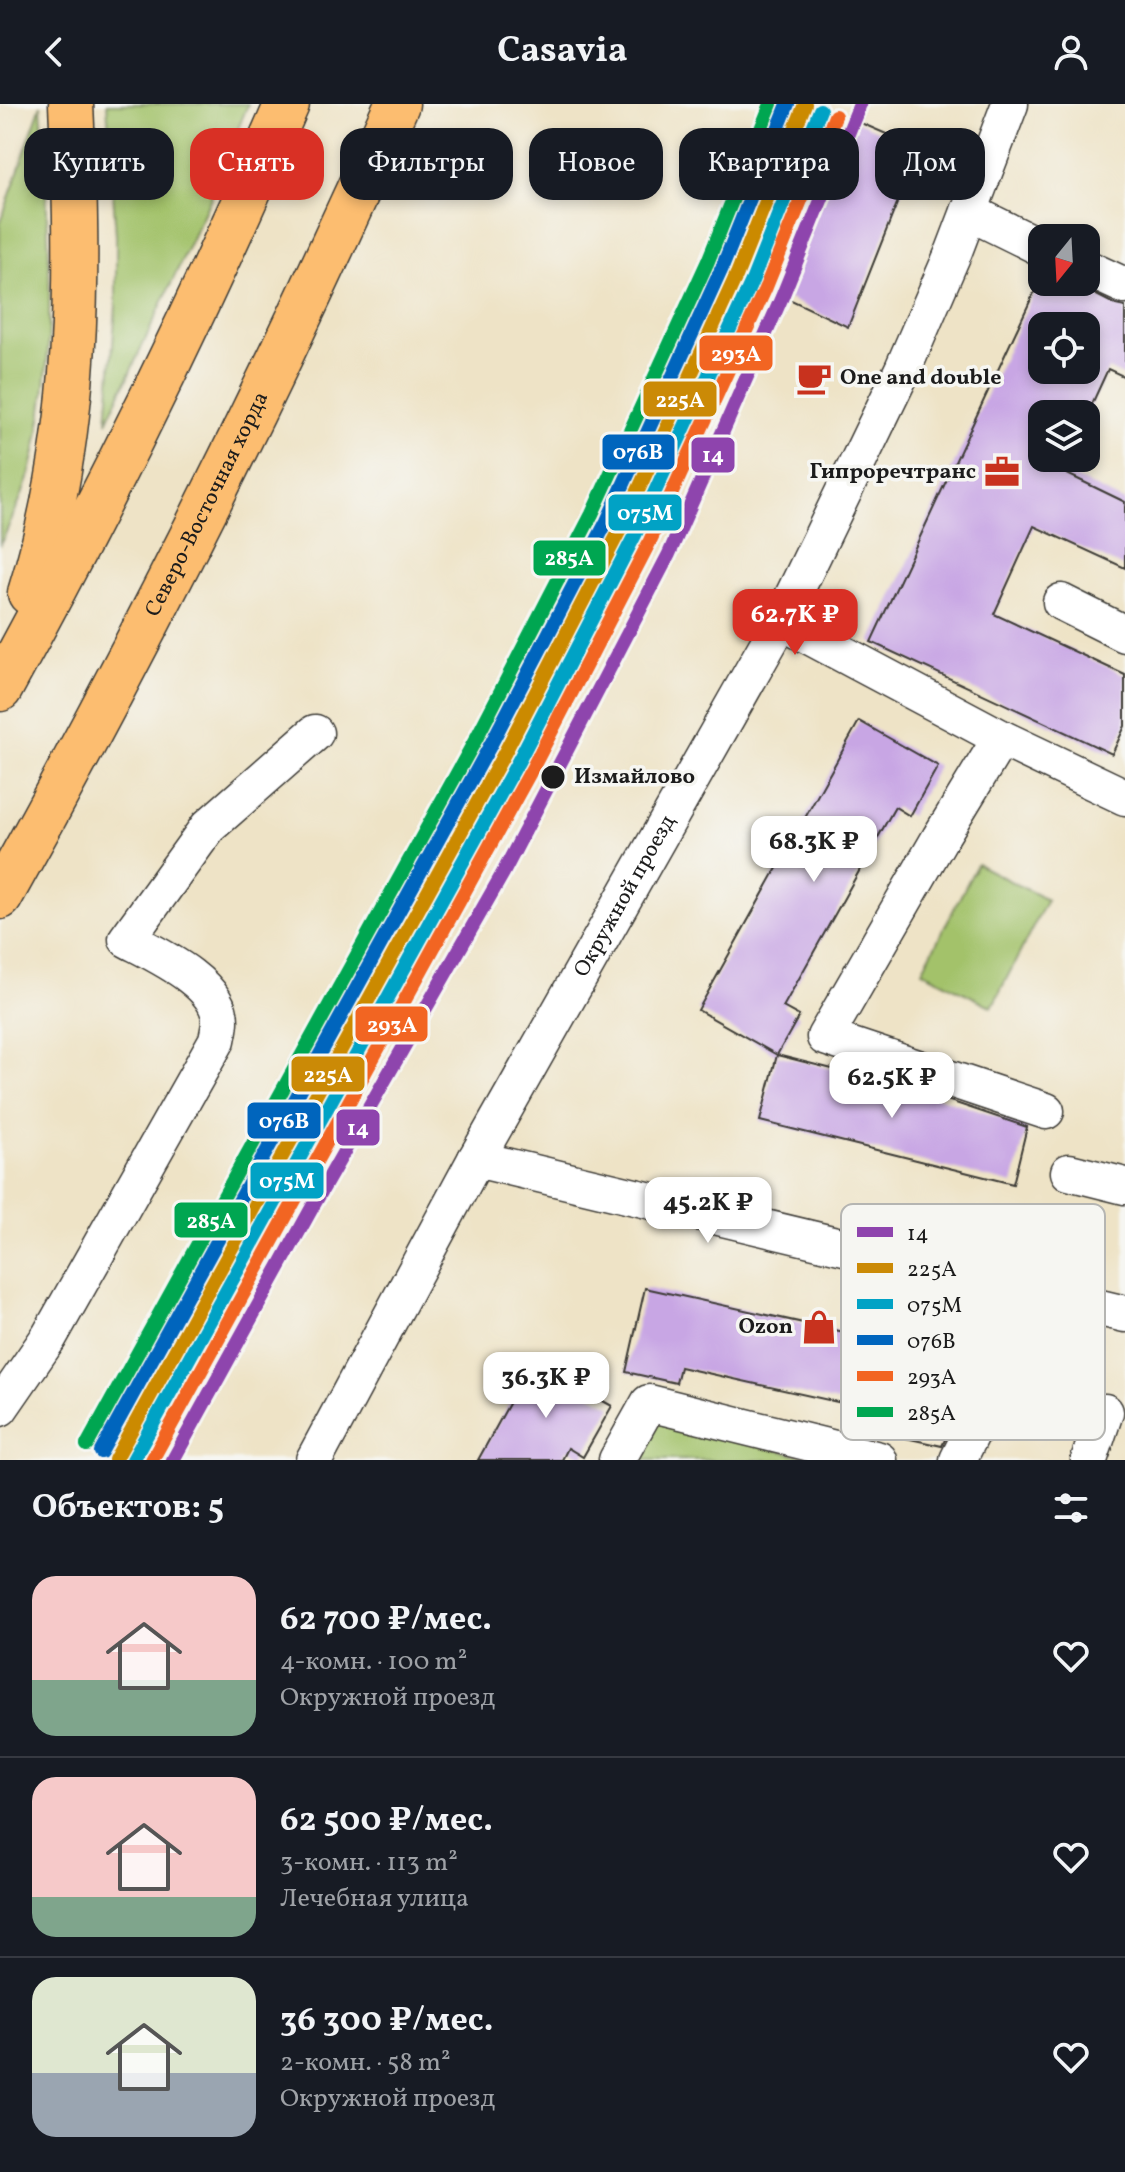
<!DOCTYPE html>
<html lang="ru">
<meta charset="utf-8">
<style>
body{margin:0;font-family:Vollkorn,serif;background:#242831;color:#f1f3f6;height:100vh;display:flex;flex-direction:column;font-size:30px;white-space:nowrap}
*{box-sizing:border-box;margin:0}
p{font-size:26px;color:#9ea1a6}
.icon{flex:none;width:44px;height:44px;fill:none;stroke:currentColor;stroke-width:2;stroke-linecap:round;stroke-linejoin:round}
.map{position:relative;height:1356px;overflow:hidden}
.sheet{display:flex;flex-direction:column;background:#171b24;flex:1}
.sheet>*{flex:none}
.hud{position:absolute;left:24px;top:24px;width:1078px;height:72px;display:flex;gap:16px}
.needle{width:52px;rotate:198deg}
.fabs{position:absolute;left:1028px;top:120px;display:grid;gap:16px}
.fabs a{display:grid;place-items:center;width:72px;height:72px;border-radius:16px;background:#171b24;box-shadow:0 4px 12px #0003;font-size:40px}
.price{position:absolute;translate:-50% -68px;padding:0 18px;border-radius:16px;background:#fff;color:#222;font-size:26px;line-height:52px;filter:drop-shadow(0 2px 4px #0008)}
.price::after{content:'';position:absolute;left:50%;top:48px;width:24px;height:18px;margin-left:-12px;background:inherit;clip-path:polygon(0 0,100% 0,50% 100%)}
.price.current{background:#d93025;color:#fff}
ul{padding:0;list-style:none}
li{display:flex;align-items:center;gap:24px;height:200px;padding:0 32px}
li+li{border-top:2px solid #363941}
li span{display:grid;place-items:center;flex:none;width:224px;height:160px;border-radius:24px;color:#555}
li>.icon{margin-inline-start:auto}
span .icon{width:96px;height:96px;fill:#fffc;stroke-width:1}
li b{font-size:34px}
h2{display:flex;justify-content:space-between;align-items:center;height:96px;padding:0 32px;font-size:34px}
.chip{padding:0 28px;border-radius:24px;background:#171b24;box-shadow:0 4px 12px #0003;font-size:28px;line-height:72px}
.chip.current{background:#d93025;color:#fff}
header{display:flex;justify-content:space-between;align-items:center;height:104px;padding:0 32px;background:#171b24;font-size:36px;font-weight:700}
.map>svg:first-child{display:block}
.green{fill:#a3c26a;stroke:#606f43;stroke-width:2}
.building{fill:#c8a6e4;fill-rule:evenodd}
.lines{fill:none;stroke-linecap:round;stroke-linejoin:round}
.minor-casing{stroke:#3c3a36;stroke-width:39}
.major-casing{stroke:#3c3a36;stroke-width:47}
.minor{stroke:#fff;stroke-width:36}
.major{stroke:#fcbd6f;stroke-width:44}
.rail-1-casing{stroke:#f6f6f2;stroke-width:20}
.rail-2-casing{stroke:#f6f6f2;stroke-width:20}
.rail-3-casing{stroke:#f6f6f2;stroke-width:20}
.rail-4-casing{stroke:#f6f6f2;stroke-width:20}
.rail-5-casing{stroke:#f6f6f2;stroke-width:20}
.rail-6-casing{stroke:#f6f6f2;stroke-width:20}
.rail-1{stroke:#8e44ad;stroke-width:14}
.rail-2{stroke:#cb8a06;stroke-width:14}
.rail-3{stroke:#01a2c5;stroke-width:14}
.rail-4{stroke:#0065bd;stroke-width:14}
.rail-5{stroke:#f26522;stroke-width:14}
.rail-6{stroke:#00a651;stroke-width:14}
.stop-dot{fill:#1c1c1c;stroke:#f6f6f2;stroke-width:3}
.labels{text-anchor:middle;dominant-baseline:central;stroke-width:7;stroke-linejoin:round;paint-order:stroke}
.poi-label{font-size:22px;font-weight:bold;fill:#1c1c1c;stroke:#f6f6f2;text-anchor:end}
.street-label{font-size:22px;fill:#1c1c1c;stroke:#f6f6f2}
.stop-label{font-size:22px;font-weight:bold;fill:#1c1c1c;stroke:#f6f6f2;text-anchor:start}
.key{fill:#f6f6f2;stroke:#b5b5b2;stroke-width:2}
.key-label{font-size:22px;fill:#1c1c1c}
.line-badge{stroke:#f6f6f2;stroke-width:3}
.badge-label{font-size:22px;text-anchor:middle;font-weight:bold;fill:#fff}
</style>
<header><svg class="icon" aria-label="back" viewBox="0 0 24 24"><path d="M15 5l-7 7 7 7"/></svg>Casavia<svg class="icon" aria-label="person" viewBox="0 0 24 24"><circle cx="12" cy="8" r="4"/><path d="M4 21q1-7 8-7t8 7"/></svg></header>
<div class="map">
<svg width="1125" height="1356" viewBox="0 0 1125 1356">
<rect width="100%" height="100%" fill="#f6f6f2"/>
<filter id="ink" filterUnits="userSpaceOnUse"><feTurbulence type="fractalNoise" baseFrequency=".0125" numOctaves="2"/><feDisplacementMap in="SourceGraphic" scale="16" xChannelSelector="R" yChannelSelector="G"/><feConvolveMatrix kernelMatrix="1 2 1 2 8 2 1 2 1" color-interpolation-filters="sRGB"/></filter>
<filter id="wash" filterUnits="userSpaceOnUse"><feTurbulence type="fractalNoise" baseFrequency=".006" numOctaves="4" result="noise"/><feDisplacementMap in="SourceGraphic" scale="32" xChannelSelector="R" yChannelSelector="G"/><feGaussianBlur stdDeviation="1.8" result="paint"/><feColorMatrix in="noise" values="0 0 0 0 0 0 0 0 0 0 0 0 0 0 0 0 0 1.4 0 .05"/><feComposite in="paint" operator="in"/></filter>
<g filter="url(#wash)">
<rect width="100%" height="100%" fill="#eee3c6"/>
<path class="green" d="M 107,0 L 248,0 L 209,98 L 107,318 L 116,201 L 116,132 Z
M 41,1 C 48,117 60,255 30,368 C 23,393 10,418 0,442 L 0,120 Z
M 977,760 L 1047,796 L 992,903 L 922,867 Z
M 656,1317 L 819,1356 L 634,1356 Z"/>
<g id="blocks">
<path class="building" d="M 819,1 L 919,44 L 848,223 L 745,174 Z
M 1039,178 L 1071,178 L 1116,201 L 1125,203 L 1125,273 L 1108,265 L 1086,313 L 1086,310 L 1042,310 L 1042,354 L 1067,354 L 1061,367 L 1125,398 L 1125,464 L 1034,422 L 994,510 L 1125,571 L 1125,622 L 1112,650 L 871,538 ZM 1042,222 L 1086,222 L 1086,266 L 1042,266 Z
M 859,617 L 938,662 L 910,712 L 895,703 L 783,903 L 799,912 L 777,951 L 698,906 Z
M 777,951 L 923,988 L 1027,1023 L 1013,1080 L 760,1017 Z
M 645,1184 L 966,1255 L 951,1323 L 942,1342 L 892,1331 L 896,1311 L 680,1263 L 676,1279 L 626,1268 Z
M 532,1258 L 612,1302 L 583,1353 L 568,1344 L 562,1356 L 478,1356 Z"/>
</g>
</g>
<g filter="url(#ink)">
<use href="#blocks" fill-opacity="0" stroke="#3c3a36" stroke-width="2"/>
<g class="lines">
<g class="minor-casing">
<g id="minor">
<path d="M 969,108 L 1042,144"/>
<path d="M 1086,164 L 1125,182"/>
<path d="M 1061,498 L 1125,530"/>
<path d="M 781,517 L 1001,634 L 1125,693"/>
<path d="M 1001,634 L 940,734 L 825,933 L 1046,1007"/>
<path d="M 476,1055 L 1125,1210"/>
<path d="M 1069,1068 L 1125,1082"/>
<path d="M 0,1304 L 49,1233 L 217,936 C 218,930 220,923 220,917 C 220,879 155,850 127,835 L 208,723 L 315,629"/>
<path id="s1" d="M 314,1356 L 476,1055 L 781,517 L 903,265 L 954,147 L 1010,0"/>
<path d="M 617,1356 L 649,1299 L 879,1356"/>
<path d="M 958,1356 L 975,1322 L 1025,1262 L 1043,1190"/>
<path d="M 1089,1356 L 1105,1308"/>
</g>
</g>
<g class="major-casing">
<g id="major">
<path d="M 30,489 C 81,325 79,169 71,0"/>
<path d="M 0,585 C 105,394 201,200 287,0"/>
<path id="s2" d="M 0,793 C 144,535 277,270 397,0"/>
</g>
</g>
<use href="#minor" class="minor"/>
<use href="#major" class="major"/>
<g class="rail-1-casing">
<path id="rail-1" d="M 173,1356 L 313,1102 L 503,769 L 669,450 L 782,193 L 860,0"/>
</g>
<g class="rail-2-casing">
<path id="rail-2" d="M 115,1356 L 505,648 L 621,424 L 737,170 L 805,0"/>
</g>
<g class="rail-3-casing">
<path id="rail-3" d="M 133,1356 L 519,656 L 635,431 L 752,177 L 820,6"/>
</g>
<g class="rail-4-casing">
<path id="rail-4" d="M 101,1348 L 491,640 L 607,417 L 722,164 L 788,0"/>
</g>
<g class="rail-5-casing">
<path id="rail-5" d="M 152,1356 L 533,663 L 649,439 L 766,183 L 835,12"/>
</g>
<g class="rail-6-casing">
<path id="rail-6" d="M 87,1341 L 477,633 L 592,410 L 708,157 L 771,0"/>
</g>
<use href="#rail-1" class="rail-1"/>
<use href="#rail-2" class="rail-2"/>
<use href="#rail-3" class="rail-3"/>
<use href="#rail-4" class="rail-4"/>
<use href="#rail-5" class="rail-5"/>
<use href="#rail-6" class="rail-6"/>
</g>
</g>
<defs>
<g id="cafe-bare" transform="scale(2.76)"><path d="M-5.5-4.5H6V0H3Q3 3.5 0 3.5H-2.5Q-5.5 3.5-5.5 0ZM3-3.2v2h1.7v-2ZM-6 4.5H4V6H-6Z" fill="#c8321e" stroke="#f6f6f2" stroke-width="2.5" paint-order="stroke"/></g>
<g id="office-bare" transform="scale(2.76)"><path d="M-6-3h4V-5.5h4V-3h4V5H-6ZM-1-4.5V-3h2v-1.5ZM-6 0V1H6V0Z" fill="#c8321e" stroke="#f6f6f2" stroke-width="2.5" paint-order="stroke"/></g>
<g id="shop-bare" transform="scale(2.76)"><path d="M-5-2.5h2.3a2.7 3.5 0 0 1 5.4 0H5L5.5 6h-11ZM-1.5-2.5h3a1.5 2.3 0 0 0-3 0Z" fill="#c8321e" stroke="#f6f6f2" stroke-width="2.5" paint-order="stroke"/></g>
</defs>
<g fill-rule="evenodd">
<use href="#cafe-bare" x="814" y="274"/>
<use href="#office-bare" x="1002" y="368"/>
<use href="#shop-bare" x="819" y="1223"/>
</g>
<circle class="stop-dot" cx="553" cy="673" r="13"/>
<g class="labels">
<g class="poi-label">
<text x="840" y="274" text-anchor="start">One and double</text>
<text x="976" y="368">Гипроречтранс</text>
<text x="793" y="1223">Ozon</text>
</g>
<g class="street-label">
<text stroke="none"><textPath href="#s2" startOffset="444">Северо-Восточная хорда</textPath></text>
<text stroke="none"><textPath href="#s1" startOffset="644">Окружной проезд</textPath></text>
</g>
<g class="stop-label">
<text x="574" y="673">Измайлово</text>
</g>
</g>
<rect x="841" y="1100" width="264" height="236" rx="12" class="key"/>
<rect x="857" y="1123" width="36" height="10" fill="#8e44ad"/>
<rect x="857" y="1159" width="36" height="10" fill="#cb8a06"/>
<rect x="857" y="1195" width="36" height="10" fill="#01a2c5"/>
<rect x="857" y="1231" width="36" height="10" fill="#0065bd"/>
<rect x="857" y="1267" width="36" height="10" fill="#f26522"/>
<rect x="857" y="1303" width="36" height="10" fill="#00a651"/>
<g class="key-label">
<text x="907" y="1136">14</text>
<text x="907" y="1172">225А</text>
<text x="907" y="1208">075М</text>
<text x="907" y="1244">076В</text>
<text x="907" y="1280">293А</text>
<text x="907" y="1316">285А</text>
</g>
<g class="line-badge">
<rect x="698" y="230" width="76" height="38" rx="8" fill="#f26522"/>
<rect x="642" y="276" width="76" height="38" rx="8" fill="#cb8a06"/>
<rect x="601" y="329" width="75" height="38" rx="8" fill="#0065bd"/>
<rect x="690" y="332" width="46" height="38" rx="8" fill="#8e44ad"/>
<rect x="607" y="389" width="76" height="39" rx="8" fill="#01a2c5"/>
<rect x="532" y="435" width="75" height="38" rx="8" fill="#00a651"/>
<rect x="354" y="901" width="75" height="38" rx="8" fill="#f26522"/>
<rect x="290" y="951" width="76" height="38" rx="8" fill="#cb8a06"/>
<rect x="246" y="997" width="76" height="39" rx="8" fill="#0065bd"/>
<rect x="335" y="1004" width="46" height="39" rx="8" fill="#8e44ad"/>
<rect x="249" y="1057" width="76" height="39" rx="8" fill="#01a2c5"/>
<rect x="173" y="1097" width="76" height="38" rx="8" fill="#00a651"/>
</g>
<g class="badge-label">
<text x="736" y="257">293А</text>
<text x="680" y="303">225А</text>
<text x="638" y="355">076В</text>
<text x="713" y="358">14</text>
<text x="645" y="416">075М</text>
<text x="569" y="461">285А</text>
<text x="392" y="928">293А</text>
<text x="328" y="978">225А</text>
<text x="284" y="1024">076В</text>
<text x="358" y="1031">14</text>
<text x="287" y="1084">075М</text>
<text x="211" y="1124">285А</text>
</g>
</svg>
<div class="fabs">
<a><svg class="needle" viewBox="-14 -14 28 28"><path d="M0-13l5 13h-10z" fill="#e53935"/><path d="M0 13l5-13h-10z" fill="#9ea1a6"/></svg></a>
<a><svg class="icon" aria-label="locate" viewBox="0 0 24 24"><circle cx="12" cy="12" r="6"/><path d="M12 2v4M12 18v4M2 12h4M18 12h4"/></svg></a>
<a><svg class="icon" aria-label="layers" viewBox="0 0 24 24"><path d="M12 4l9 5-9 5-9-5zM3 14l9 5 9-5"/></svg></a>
</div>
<b class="price current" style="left:795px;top:553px">62.7K ₽</b>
<b class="price" style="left:814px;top:780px">68.3K ₽</b>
<b class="price" style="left:892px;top:1016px">62.5K ₽</b>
<b class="price" style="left:708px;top:1141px">45.2K ₽</b>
<b class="price" style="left:546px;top:1316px">36.3K ₽</b>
<div class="hud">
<a class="chip">Купить</a>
<a class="chip current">Снять</a>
<a class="chip">Фильтры</a>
<a class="chip">Новое</a>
<a class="chip">Квартира</a>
<a class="chip">Дом</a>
</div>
</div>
<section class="sheet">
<h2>Объектов: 5<svg class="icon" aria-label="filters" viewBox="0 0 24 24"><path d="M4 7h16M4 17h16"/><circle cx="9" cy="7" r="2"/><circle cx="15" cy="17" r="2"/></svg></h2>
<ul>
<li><span style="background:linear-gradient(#f6c9c9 65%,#7fa58c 0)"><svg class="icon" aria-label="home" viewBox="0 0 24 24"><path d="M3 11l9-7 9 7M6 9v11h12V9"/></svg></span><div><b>62 700 ₽/мес.</b><p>4-комн. · 100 m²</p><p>Окружной проезд</p></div><svg class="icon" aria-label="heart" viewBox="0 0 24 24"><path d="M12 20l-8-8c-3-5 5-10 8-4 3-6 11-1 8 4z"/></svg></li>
<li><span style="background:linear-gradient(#f6c9c9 75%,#7fa58c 0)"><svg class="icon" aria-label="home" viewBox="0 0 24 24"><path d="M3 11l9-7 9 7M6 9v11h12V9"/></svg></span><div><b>62 500 ₽/мес.</b><p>3-комн. · 113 m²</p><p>Лечебная улица</p></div><svg class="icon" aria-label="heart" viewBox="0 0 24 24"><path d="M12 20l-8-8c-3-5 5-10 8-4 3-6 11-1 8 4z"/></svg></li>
<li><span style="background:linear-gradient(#dfe7d0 60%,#9aa5b1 0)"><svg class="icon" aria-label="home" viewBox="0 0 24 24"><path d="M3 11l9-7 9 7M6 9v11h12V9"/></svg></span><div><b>36 300 ₽/мес.</b><p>2-комн. · 58 m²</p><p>Окружной проезд</p></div><svg class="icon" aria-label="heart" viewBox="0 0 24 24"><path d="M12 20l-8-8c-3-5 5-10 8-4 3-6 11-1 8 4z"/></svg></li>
</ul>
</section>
